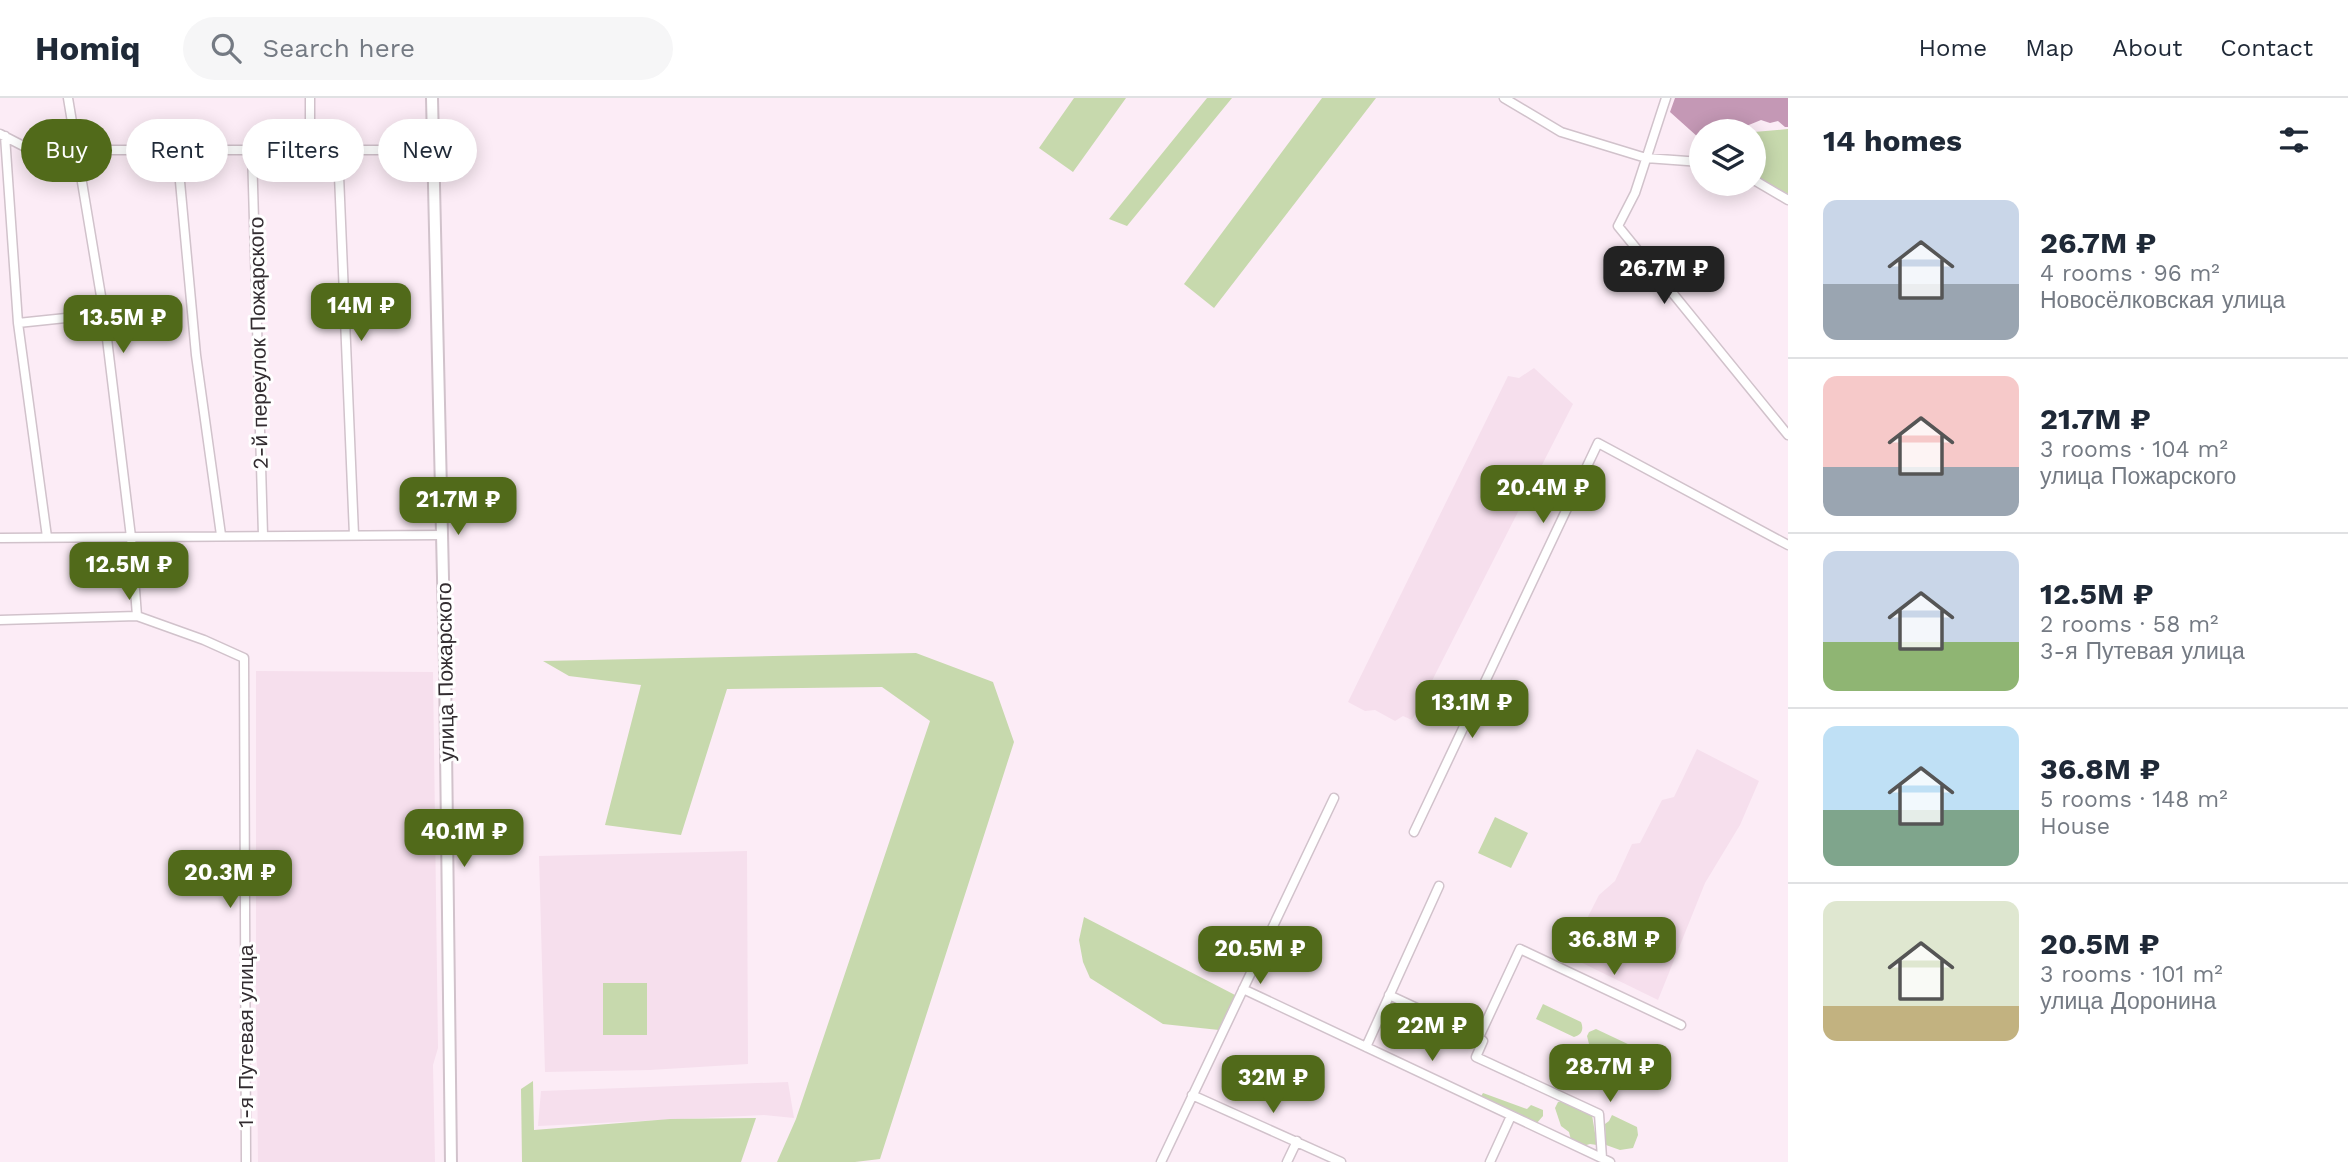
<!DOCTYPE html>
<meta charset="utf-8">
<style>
body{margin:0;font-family:"Work Sans",sans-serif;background:#f6f6f7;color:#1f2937;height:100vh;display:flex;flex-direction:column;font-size:26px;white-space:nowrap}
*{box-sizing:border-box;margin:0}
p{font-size:23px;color:#747a83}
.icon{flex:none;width:38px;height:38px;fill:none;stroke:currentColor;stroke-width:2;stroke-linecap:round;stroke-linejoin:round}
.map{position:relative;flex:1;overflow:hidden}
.sheet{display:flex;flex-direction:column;background:#fff;width:560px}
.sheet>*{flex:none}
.top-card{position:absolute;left:21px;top:21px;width:665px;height:63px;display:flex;gap:14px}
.controls{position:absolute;left:1689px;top:21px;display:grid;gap:14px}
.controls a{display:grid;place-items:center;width:77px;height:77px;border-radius:50%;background:#fff;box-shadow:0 4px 18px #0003;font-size:35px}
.price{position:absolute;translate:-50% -60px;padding:0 16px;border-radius:14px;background:#516a1a;color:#fff;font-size:23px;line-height:46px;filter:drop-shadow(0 2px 4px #0008)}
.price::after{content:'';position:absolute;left:50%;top:42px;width:21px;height:16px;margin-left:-10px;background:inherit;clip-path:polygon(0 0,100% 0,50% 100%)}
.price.current{background:#222;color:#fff}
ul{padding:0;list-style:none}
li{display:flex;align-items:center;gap:21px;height:175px;padding:0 35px}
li+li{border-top:2px solid #e0e1e3}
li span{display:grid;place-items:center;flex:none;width:196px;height:140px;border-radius:14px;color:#555}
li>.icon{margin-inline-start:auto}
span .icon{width:84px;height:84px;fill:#fffc;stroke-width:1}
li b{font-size:30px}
h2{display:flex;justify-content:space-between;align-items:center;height:84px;padding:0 35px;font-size:30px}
.pill{padding:0 24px;border-radius:32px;background:#fff;box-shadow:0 4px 18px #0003;font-size:24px;line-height:63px}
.pill.current{background:#516a1a;color:#fff}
header{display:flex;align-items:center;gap:42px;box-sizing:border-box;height:98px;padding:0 35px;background:#fff;border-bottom:2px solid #e0e1e3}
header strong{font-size:33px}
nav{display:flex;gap:38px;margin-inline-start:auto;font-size:24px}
.search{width:490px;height:63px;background:#f6f6f7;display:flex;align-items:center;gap:18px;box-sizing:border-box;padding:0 24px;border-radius:38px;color:#747a83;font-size:26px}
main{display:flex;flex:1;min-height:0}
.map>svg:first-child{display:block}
.built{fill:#f6dfed}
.green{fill:#c7d9ad}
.water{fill:#c498b5}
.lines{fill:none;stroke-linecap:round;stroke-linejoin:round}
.street-casing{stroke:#d1c2cb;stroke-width:11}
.secondary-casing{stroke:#d1c2cb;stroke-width:14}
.street{stroke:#fff;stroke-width:8}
.secondary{stroke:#fff;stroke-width:10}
.labels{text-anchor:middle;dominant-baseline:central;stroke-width:6;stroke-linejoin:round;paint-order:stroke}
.street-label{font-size:21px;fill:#322c30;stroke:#fff}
</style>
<header>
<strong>Homiq</strong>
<div class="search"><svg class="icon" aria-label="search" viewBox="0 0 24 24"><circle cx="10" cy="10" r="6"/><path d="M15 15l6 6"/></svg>Search here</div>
<nav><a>Home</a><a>Map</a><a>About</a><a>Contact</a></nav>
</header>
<main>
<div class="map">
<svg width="1788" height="1064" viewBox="0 0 1788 1064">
<rect width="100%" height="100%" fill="#fcecf6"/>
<path class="built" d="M 1534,270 L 1573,306 L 1412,622 L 1403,618 L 1395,623 L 1375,612 L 1365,613 L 1348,604 L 1508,278 L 1519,280 Z
M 256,573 L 433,574 L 438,950 L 433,967 L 435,1064 L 258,1064 L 257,954 L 259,950 L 256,948 Z
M 1697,651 L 1759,683 L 1740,727 L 1705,785 L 1658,902 L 1568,858 L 1599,797 L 1615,783 L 1632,746 L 1640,745 L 1662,702 L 1674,699 Z
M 747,753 L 748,966 L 650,972 L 545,974 L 539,758 Z
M 788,984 L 794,1020 L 764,1017 L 538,1028 L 541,993 Z"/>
<path class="green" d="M 1074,0 L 1126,0 L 1073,74 L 1039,50 Z
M 1207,0 L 1232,0 L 1127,128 L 1109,121 Z
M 1322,0 L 1376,0 L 1214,210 L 1184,186 Z
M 1788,31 L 1788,96 L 1754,78 L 1754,34 Z
M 916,555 L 993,584 L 1014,644 L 880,1061 L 855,1064 L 777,1064 L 796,1021 L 930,623 L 882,589 L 727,591 L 681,737 L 605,727 L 641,587 L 569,578 L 543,563 Z
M 1495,719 L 1528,735 L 1511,770 L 1478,755 Z
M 1084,819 L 1237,898 L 1219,932 L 1163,926 L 1090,880 L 1083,864 L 1079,842 Z
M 603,885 L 647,885 L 647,937 L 603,937 Z
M 1543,906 L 1581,924 C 1584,931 1582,937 1574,939 L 1536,921 Z
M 1596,931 L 1632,948 L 1625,963 L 1589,946 L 1587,938 L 1589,934 Z
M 533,983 L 534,1032 L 670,1021 L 756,1020 L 741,1064 L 522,1064 L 521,991 Z
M 1483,995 L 1527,1011 L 1531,1007 L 1543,1012 L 1543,1018 L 1536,1026 L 1480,1000 Z
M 1558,1004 C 1570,1003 1582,1011 1592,1017 L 1597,1047 L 1590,1046 L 1583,1048 L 1571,1042 L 1569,1034 L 1561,1028 L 1555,1010 Z
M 1612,1017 L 1637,1029 L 1638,1037 L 1633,1050 L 1620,1052 L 1606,1047 L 1605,1026 L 1609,1023 Z"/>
<path class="water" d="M 1675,0 L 1788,0 L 1788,29 L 1785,29 L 1778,23 L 1770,25 L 1761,22 L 1734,33 L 1701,33 L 1701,40 L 1699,40 L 1670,14 Z"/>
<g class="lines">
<g class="street-casing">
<path id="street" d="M 68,0 L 104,216 L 131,439 L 137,518
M 310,0 L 310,29 L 338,53 L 354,437
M 1504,0 L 1561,34 L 1646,60 L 1701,64
M 1666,0 L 1635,95 L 1618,128 L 1788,337
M 0,36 L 31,52 L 433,52
M 5,38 L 18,225 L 47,439
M 177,51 L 196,257 L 221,437
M 252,53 L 263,437
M 1754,82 L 1788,102
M 18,225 L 104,216
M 0,440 L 442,437
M 0,522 L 137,518 L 204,542 L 244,560 L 246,1064
M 1414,734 L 1598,345 L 1788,447
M 1243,891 L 1610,1064
M 1389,897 L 1479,939 L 1520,851 L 1681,927
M 1479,939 L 1483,943 L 1476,959 L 1599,1016 L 1602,1060
M 1366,949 L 1439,788
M 1192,997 L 1341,1064
M 1161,1064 L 1334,700
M 1287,1064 L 1297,1043
M 1490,1064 L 1511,1018"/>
</g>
<g class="secondary-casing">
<path id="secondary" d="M 432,0 L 445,567 L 451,1064"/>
</g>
<use href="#street" class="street"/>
<use href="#secondary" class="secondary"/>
</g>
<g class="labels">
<g class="street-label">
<text transform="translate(258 245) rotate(-91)">2-й переулок Пожарского</text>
<text transform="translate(445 574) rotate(-91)">улица Пожарского</text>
<text transform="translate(245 938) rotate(-90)">1-я Путевая улица</text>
</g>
</g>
</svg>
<div class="controls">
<a><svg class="icon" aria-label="layers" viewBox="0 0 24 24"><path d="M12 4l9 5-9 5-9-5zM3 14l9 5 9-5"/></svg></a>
</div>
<b class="price current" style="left:1664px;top:208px">26.7M ₽</b>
<b class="price" style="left:361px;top:245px">14M ₽</b>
<b class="price" style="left:123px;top:257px">13.5M ₽</b>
<b class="price" style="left:1543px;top:427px">20.4M ₽</b>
<b class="price" style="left:458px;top:439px">21.7M ₽</b>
<b class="price" style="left:129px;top:504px">12.5M ₽</b>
<b class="price" style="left:1472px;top:642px">13.1M ₽</b>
<b class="price" style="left:464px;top:771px">40.1M ₽</b>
<b class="price" style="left:230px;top:812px">20.3M ₽</b>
<b class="price" style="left:1614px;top:879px">36.8M ₽</b>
<b class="price" style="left:1260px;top:888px">20.5M ₽</b>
<b class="price" style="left:1432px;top:965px">22M ₽</b>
<b class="price" style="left:1610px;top:1006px">28.7M ₽</b>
<b class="price" style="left:1273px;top:1017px">32M ₽</b>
<div class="top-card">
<a class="pill current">Buy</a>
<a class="pill">Rent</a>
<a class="pill">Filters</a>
<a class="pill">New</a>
</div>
</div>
<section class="sheet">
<h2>14 homes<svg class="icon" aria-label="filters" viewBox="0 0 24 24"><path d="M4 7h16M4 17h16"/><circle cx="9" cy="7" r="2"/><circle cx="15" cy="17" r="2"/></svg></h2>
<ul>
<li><span style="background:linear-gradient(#c9d6e8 60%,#9aa5b1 0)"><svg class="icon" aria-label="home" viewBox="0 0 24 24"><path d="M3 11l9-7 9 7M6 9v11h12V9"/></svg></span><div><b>26.7M ₽</b><p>4 rooms · 96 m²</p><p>Новосёлковская улица</p></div></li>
<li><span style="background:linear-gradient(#f6c9c9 65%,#9aa5b1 0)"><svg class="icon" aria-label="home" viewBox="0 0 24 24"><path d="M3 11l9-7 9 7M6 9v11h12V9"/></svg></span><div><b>21.7M ₽</b><p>3 rooms · 104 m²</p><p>улица Пожарского</p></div></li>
<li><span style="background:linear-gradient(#c9d6e8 65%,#8fb573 0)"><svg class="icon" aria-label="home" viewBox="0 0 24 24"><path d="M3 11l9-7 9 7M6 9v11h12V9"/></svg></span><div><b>12.5M ₽</b><p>2 rooms · 58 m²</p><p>3-я Путевая улица</p></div></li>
<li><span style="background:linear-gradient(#bfe0f5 60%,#7fa58c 0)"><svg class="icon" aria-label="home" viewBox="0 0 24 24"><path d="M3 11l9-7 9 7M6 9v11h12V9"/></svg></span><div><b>36.8M ₽</b><p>5 rooms · 148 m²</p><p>House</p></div></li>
<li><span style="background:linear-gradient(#dfe7d0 75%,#c2b280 0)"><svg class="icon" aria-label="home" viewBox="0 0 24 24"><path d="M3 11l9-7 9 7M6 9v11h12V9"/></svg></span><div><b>20.5M ₽</b><p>3 rooms · 101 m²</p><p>улица Доронина</p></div></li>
</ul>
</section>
</main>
